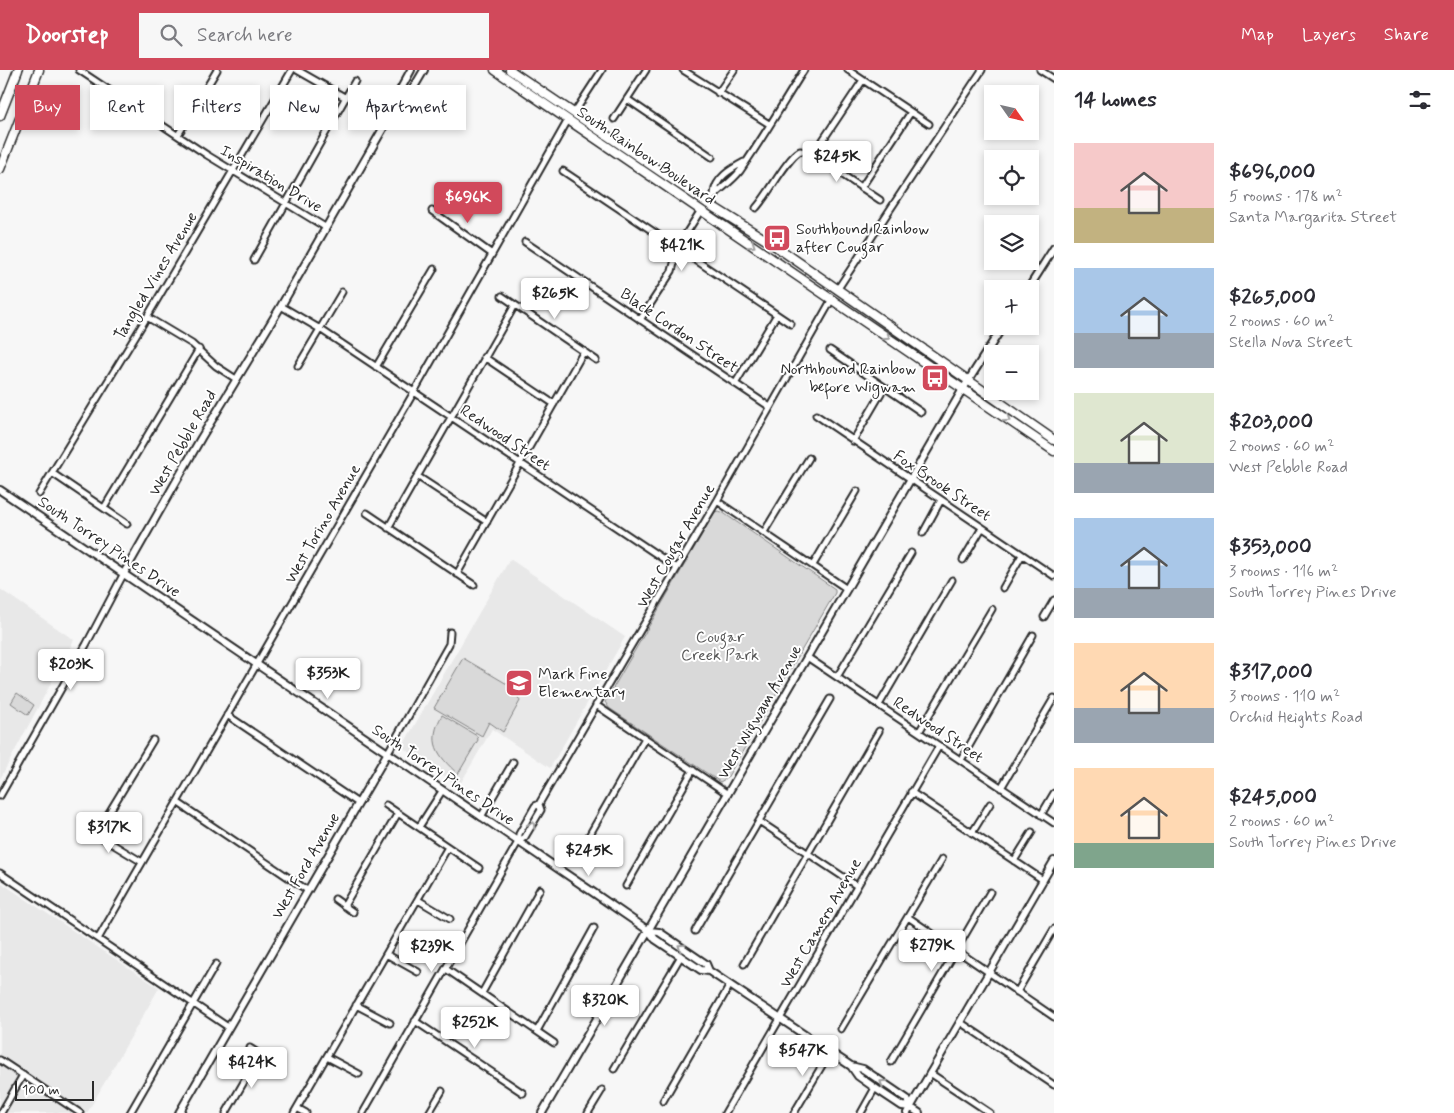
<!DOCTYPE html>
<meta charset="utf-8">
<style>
body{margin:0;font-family:Mynerve,sans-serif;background:#f7f7f7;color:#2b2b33;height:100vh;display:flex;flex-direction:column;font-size:19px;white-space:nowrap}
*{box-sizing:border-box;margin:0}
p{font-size:16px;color:#7c7c81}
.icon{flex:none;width:28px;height:28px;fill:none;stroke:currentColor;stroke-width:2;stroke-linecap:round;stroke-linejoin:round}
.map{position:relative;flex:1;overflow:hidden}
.sheet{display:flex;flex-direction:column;background:#fff;width:400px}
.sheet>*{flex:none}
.top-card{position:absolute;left:15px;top:15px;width:475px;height:45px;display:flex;gap:10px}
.needle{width:32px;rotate:124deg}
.tools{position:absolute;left:984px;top:15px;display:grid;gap:10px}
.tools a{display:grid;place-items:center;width:55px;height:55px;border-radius:0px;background:#fff;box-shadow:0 2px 8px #0003;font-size:25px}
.scale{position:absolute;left:15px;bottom:12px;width:79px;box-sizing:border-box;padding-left:5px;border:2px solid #2b2b2b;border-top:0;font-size:14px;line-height:18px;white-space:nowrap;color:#2b2b2b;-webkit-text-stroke:4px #fff;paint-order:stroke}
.price{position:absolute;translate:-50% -42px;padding:0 11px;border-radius:5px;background:#fff;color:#222;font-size:16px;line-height:32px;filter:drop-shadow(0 1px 2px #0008)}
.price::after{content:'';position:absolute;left:50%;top:30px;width:15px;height:11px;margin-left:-8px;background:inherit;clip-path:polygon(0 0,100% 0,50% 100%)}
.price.selected{background:#d1495b;color:#fff}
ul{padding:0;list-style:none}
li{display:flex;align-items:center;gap:15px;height:125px;padding:0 20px}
li span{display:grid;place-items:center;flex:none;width:140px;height:100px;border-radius:0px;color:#555}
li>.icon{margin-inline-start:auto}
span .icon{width:60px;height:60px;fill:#fffc;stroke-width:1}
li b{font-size:21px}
h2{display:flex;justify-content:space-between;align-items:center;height:60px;padding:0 20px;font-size:21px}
.pill{padding:0 18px;border-radius:0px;background:#fff;box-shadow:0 2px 8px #0003;font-size:18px;line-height:45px}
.pill.selected{background:#d1495b;color:#fff}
header{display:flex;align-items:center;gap:30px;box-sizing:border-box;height:70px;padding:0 25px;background:#d1495b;color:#fff}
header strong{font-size:24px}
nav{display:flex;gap:28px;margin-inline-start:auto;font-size:18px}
.search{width:350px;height:45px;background:#f7f7f7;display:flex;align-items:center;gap:12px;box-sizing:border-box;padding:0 18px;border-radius:0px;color:#7c7c81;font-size:19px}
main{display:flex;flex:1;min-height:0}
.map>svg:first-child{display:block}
.built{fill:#e8e8e8}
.green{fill:#d9d9d9;stroke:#828282}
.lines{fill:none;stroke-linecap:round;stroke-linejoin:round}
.minor-casing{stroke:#2b2b2b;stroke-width:9}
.tertiary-casing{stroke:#2b2b2b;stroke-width:10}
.primary-casing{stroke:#2b2b2b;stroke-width:11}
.trunk-casing{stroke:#2b2b2b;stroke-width:11}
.minor{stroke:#fff;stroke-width:5}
.tertiary{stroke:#fff;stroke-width:6}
.primary{stroke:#fff;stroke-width:8}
.trunk{stroke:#fff;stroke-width:8}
.oneway{stroke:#a0a0a0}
.labels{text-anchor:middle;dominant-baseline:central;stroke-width:4;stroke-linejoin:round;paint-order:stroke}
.street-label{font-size:16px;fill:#2b2b2b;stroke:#fff}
.poi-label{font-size:16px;fill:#2b2b2b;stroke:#fff;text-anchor:start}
.park-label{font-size:16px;fill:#565656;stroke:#fff}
</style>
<header>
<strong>Doorstep</strong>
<div class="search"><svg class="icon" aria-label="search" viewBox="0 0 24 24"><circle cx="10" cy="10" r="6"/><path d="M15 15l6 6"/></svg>Search here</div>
<nav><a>Map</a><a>Layers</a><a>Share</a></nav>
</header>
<main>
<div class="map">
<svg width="1054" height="1043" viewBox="0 0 1054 1043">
<rect width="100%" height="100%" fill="#f7f7f7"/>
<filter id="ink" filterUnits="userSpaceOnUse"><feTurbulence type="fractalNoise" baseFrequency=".02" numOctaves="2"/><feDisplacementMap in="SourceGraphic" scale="10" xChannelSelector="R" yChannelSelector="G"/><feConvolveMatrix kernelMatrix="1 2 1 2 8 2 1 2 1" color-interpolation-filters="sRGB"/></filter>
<g filter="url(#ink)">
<path class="built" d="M 510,489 L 625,567 L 550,698 L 492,659 L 459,716 L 402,677 Z
M 0,519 L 74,570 L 0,709 Z
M 0,812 L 159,918 L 87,1043 L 0,1043 Z"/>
<path class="green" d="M 718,441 L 722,442 L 835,519 L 835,523 L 727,708 L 720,712 L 609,638 L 605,632 L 715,442 Z
M 463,588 L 519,621 L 517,625 L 520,631 L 503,662 L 489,652 L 482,666 L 434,638 Z
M 17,623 L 34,635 L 28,645 L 11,633 Z
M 442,645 L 477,666 L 478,670 L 458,704 C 437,685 427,672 442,645 Z"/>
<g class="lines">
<g class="minor-casing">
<path id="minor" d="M 79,0 L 207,85 L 325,157
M 297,0 L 346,28
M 683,0 L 769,54
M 848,0 L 929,54
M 1040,0 L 1054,9
M 718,23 L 734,0
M 627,29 L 712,87
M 574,43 L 602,0
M 614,49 L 646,0
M 178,65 L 217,0
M 813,85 L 863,10
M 563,101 L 791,254
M 861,118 L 911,42
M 714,124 C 715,108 731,99 744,92
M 707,133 C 716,121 731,113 740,101 C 763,68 783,33 804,0
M 756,138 C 769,124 786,89 800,81 L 807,82 L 813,85 L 880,130
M 432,141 L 492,184
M 525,172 L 770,337
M 254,190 L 355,11
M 837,220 L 982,0
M 502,226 L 596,290
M 281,236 L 320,259 L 677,498
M 147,247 L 192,274 L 216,296 L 236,309
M 640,250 L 672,201 L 678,178 L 682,170 L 701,140
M 830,280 L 921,342
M 484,287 L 554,334
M 298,296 L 342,222
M 376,297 L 434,199
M 735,314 L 776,246
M 816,345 L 1054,506
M 853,371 L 884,318
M 52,403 L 127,454
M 417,406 L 487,452
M 39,424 L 147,247 L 292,0
M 717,431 L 847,519
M 104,438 L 199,279
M 367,443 L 474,515
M 388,458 L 515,235
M 764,462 L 809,388
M 923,463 L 941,430
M 963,490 L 982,458
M 813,495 L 857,421
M 457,504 L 584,281
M 1003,518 L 1022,485
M 1044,547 L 1054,530
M 807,587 L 1054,753
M 837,607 L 911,483
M 596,635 L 728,724
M 879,635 L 952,510
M 227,645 L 358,733
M 919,662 L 992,539
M 387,684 L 449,574 L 450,562
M 961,690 L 1033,565
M 1001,718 L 1054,628
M 911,722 L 1043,810
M 0,726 L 86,575 L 123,505
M 177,732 L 307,820
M 386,735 L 479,798
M 1041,745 L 1054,723
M 481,747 L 513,692
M 759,751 L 857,816
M 419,757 L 442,721
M 86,758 L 142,792
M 972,763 L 990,734
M 96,764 L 153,670
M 518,772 L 525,767 L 541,740 L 539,734
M 578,785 L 645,668
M 1014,791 L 1032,762
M 0,803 L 228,957
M 626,816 L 693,700
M 335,829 L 353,842
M 418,830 L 450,849
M 344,836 L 398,743
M 908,847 L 1054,947
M 695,861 L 830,629
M 98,869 L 414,322 L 568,50
M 386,884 L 418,902
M 744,894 L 879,661
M 446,899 L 554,973
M 1017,922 L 1054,859
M 482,923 L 540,819
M 356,935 L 390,953
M 415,951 L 523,1023
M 960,952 L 1054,1015
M 841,959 L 942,789
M 537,961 L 594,858
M 250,978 L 269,990
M 327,987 L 359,1004
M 0,990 L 80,1043
M 891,992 L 990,822
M 614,999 L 681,886
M 930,1003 L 990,1043
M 663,1031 L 730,915
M 297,1038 L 306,1043
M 1,1043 L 23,1005
M 130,1043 L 216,894
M 226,1043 L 260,984
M 294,1043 L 448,777
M 363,1043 L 518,772 L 519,764 L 535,736 L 539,734 L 622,591 L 717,431 L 832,229
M 429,1043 L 442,1021
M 588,1043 L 602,1020
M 725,1043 L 939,676
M 794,1043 L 830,982
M 861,1043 L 875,1018"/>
</g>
<g class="tertiary-casing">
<path id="tertiary" d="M 411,0 L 398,24 L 396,36 L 407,29 L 424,0
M 1028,219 L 1054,178
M 0,420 L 594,823 L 649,861 L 655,869 L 701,900 L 709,901 L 851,996 L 863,999 L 907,1029 L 910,1037
M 123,505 L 201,368 L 281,236 L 396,36
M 649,861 L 659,862 L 706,894 L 709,901
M 851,996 L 858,1006 L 875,1018 L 902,1036 L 910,1037 L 919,1043
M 179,1043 L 387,684
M 542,1043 L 963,319 L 1003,256
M 907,1043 L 1054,791"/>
</g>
<g class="primary-casing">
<path id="primary" d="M 495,0 L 1054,381
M 510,0 L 707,133 L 771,173 L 1054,370"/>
</g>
<g class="trunk-casing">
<path id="trunk" d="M 0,46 L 18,0
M 0,99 L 39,0"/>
</g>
<use href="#minor" class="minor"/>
<use href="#tertiary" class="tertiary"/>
<use href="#primary" class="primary"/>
<use href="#trunk" class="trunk"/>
</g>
<defs><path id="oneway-chevron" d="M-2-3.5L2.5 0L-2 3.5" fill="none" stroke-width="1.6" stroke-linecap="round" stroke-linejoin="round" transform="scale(1.25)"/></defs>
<g class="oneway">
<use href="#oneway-chevron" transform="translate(752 175) rotate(34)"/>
<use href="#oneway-chevron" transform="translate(887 267) rotate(34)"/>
<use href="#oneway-chevron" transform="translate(1007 349) rotate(34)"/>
<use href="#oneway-chevron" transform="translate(532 755) rotate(-60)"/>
<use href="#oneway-chevron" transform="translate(681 877) rotate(-146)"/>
<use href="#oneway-chevron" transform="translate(883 1013) rotate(-147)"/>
</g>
</g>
<defs>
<g id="bus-square" transform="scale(1.4375)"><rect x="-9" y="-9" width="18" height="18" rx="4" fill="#d1495b" stroke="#fff"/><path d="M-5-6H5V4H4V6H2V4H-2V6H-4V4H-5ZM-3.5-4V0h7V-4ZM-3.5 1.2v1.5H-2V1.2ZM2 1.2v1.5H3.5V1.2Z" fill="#fff"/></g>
<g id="school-square" transform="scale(1.4375)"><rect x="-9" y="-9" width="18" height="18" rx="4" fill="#d1495b" stroke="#fff"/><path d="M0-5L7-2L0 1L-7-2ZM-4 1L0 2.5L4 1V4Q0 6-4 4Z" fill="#fff"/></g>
</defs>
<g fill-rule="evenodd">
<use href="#bus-square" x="777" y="168"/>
<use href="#bus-square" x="935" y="308"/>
<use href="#school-square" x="519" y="613"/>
</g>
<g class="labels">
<g class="street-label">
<text transform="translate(646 86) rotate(34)">South Rainbow Boulevard</text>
<text transform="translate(271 109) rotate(31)">Inspiration Drive</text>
<text transform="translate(156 206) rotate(-59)">Tangled Vines Avenue</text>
<text transform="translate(679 261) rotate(34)">Black Cordon Street</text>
<text transform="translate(505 368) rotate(34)">Redwood Street</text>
<text transform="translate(183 373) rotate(-60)">West Pebble Road</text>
<text transform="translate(942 416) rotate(34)">Fox Brook Street</text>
<text transform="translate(323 454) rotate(-60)">West Torino Avenue</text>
<text transform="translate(676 476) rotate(-60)">West Cougar Avenue</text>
<text transform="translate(109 477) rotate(34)">South Torrey Pines Drive</text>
<text transform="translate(760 642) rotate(-60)">West Wigwam Avenue</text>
<text transform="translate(938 660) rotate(34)">Redwood Street</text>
<text transform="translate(443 705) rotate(34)">South Torrey Pines Drive</text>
<text transform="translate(306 796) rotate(-60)">West Ford Avenue</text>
<text transform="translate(821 853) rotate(-60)">West Camero Avenue</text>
</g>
<g class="poi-label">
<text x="796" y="159">Southbound Rainbow<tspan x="796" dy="18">after Cougar</tspan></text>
<text x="916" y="299" text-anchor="end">Northbound Rainbow<tspan x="916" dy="18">before Wigwam</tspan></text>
<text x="538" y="604">Mark Fine<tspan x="538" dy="18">Elementary</tspan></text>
</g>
<g class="park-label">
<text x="720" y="567">Cougar<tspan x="720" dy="18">Creek Park</tspan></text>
</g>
</g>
</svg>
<div class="tools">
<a><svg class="needle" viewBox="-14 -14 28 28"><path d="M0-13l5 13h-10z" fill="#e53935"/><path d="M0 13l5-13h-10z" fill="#7c7c81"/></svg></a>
<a><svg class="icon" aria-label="locate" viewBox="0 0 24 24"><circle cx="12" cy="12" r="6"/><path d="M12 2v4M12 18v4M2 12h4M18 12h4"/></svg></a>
<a><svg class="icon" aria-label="layers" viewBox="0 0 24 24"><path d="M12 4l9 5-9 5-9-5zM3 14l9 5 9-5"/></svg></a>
<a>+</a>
<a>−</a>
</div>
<div class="scale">100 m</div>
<b class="price" style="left:837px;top:113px">$245K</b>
<b class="price selected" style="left:468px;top:154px">$696K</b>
<b class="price" style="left:682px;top:202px">$421K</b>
<b class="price" style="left:555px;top:250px">$265K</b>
<b class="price" style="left:71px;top:621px">$203K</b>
<b class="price" style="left:328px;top:630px">$353K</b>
<b class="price" style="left:109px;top:784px">$317K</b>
<b class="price" style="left:589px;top:807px">$245K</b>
<b class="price" style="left:932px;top:902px">$279K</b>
<b class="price" style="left:432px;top:903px">$239K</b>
<b class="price" style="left:605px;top:957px">$320K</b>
<b class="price" style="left:475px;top:979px">$252K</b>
<b class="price" style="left:803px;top:1007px">$547K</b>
<b class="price" style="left:252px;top:1019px">$424K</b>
<div class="top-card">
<a class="pill selected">Buy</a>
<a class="pill">Rent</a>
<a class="pill">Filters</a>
<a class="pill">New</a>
<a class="pill">Apartment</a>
</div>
</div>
<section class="sheet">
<h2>14 homes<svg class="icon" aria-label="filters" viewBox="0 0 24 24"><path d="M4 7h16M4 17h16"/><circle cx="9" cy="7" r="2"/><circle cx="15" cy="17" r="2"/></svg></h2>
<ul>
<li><span style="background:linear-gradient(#f6c9c9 65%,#c2b280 0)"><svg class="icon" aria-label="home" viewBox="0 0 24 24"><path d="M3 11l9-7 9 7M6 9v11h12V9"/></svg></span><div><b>$696,000</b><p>5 rooms · 178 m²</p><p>Santa Margarita Street</p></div></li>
<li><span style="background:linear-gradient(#a9c7e8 65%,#9aa5b1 0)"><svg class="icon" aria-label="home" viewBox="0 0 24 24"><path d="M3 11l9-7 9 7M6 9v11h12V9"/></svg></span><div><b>$265,000</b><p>2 rooms · 60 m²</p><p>Stella Nova Street</p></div></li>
<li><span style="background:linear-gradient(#dfe7d0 70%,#9aa5b1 0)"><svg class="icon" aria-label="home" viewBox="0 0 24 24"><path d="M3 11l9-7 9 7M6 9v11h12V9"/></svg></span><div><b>$203,000</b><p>2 rooms · 60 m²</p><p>West Pebble Road</p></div></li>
<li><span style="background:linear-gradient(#a9c7e8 70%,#9aa5b1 0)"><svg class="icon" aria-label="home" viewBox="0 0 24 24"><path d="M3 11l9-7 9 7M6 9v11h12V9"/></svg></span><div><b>$353,000</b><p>3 rooms · 116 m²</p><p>South Torrey Pines Drive</p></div></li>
<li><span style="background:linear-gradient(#ffd9b3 65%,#9aa5b1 0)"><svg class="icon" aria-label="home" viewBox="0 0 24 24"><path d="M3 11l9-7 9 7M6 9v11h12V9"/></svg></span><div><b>$317,000</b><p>3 rooms · 110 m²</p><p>Orchid Heights Road</p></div></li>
<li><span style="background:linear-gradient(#ffd9b3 75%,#7fa58c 0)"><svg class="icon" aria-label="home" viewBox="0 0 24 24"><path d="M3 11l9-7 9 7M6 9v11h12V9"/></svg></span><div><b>$245,000</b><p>2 rooms · 60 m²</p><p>South Torrey Pines Drive</p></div></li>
</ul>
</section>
</main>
